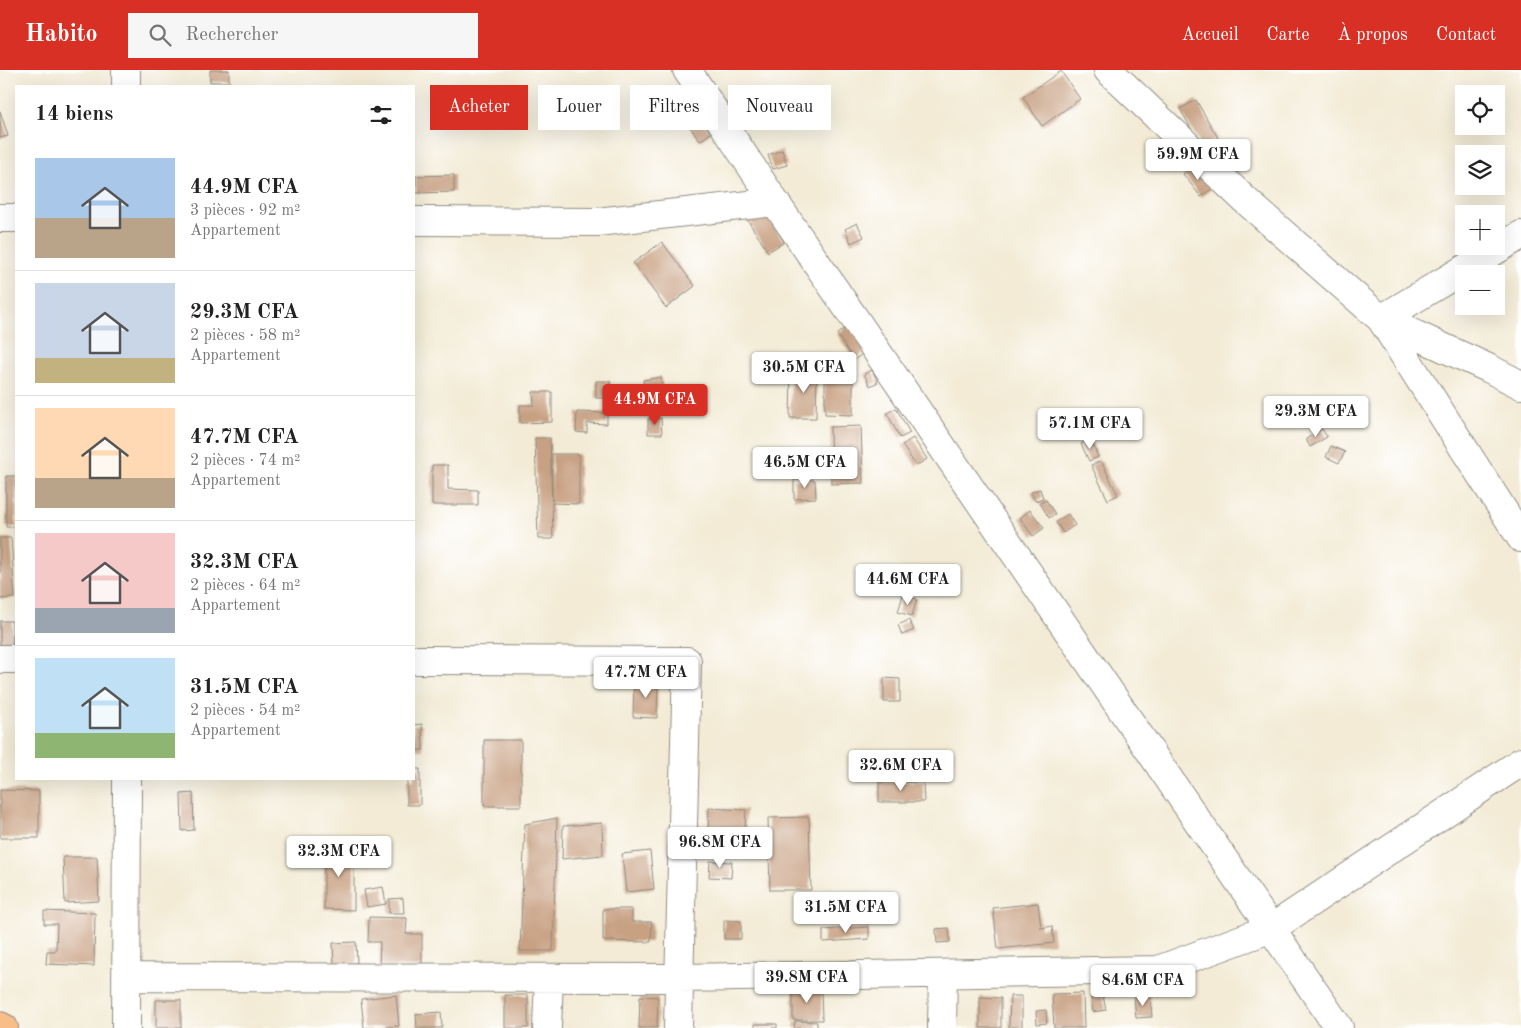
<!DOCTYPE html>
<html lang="fr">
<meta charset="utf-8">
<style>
body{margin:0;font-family:"Old Standard TT",serif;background:#f6f6f6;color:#222;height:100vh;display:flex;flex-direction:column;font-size:19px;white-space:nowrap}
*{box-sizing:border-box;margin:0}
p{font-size:16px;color:#767676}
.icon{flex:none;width:28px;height:28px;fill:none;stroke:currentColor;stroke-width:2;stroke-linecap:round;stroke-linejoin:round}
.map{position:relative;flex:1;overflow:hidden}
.sheet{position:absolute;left:15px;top:15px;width:400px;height:695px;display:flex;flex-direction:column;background:#fff;border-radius:0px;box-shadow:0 5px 20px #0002}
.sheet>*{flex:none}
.top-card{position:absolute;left:430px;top:15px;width:475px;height:45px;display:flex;gap:10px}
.fabs{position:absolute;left:1455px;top:15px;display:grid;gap:10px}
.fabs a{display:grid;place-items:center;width:50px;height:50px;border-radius:0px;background:#fff;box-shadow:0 5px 20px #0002;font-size:25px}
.price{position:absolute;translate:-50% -42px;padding:0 11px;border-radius:5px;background:#fff;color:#222;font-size:16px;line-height:32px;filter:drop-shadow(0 1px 2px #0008)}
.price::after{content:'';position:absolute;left:50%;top:30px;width:15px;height:11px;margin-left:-8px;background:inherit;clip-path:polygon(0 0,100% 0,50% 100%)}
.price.active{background:#d93025;color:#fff}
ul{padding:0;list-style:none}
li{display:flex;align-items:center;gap:15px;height:125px;padding:0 20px}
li+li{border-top:1px solid #e0e0e0}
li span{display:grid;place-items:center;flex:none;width:140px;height:100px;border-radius:0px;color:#555}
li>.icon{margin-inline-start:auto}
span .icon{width:60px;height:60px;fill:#fffc;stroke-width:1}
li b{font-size:21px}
h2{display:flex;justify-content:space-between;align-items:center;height:60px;padding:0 20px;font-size:21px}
.tag{padding:0 18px;border-radius:0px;background:#fff;box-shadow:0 5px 20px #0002;font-size:18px;line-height:45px}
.tag.active{background:#d93025;color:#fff}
header{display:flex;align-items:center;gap:30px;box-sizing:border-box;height:70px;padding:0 25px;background:#d93025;color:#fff}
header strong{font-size:24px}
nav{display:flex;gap:28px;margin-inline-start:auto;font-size:18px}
.search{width:350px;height:45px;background:#f6f6f6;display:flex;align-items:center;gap:12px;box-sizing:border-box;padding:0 18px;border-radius:0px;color:#767676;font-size:19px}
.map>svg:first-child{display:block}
.building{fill:#c8a082}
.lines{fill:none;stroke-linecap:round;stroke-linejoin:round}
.minor-casing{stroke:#8f8b80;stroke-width:30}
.primary-casing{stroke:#8f8b80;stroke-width:30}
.minor{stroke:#fff;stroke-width:28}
.primary{stroke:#f8bd89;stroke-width:28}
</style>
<header>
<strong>Habito</strong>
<div class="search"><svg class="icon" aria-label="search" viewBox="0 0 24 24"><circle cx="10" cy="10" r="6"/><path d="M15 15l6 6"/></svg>Rechercher</div>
<nav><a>Accueil</a><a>Carte</a><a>À propos</a><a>Contact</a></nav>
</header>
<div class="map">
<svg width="1521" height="958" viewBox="0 0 1521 958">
<rect width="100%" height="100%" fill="#fff"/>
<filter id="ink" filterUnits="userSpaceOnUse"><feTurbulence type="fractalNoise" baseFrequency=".02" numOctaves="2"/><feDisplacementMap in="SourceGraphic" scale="10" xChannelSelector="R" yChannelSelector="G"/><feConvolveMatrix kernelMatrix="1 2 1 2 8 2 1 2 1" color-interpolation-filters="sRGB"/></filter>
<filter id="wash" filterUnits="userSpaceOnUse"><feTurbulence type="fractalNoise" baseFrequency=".0096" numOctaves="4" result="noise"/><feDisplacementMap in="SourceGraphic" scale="20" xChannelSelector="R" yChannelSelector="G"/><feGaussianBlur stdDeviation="1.12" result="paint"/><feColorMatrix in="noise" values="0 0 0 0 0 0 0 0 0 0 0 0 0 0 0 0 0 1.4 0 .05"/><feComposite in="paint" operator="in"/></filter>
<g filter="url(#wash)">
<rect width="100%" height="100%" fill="#f3ebd5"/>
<g id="blocks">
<path class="building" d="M 210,0 L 229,0 L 229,12 L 210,12 Z
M 1061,1 L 1080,29 L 1042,56 L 1023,27 Z
M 1196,30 L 1218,68 L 1202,77 L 1180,39 Z
M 0,41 L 8,66 L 0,68 Z
M 701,49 L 711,63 L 700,71 L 690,57 Z
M 782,80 L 787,95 L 773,99 L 768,85 Z
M 1195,95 L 1213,118 L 1201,127 L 1183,104 Z
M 454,105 L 454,122 L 416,123 L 416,106 Z
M 763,138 L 784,172 L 768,182 L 747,149 Z
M 857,153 L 864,167 L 851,173 L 845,159 Z
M 662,172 L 695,216 L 666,238 L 633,193 Z
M 849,255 L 866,281 L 854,290 L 837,264 Z
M 853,300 L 853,345 L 825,344 L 825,301 Z
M 872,300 L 878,312 L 870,316 L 864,304 Z
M 791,301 L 817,301 L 816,348 L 790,348 Z
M 661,307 L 663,322 L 645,325 L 643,310 Z
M 596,311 L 610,311 L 611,328 L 596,328 Z
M 533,322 L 552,322 L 552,352 L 520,353 L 520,335 L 534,335 Z
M 896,338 L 910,363 L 900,368 L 887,343 Z
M 577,342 L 607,343 L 607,354 L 587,353 L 587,363 L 576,362 Z
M 661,348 L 662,364 L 648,364 L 648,349 Z
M 861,356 L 863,413 L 831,414 L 830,357 Z
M 1322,359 L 1327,367 L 1310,377 L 1306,369 Z
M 535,368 L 550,368 L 552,431 L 552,384 L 579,384 L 579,434 L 552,433 L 553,469 L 538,469 Z
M 913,368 L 927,389 L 916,396 L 902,375 Z
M 1091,369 L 1098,387 L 1089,391 L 1081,374 Z
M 1331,376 L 1345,382 L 1339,393 L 1326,387 Z
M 1101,391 L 1118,425 L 1108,430 L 1091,395 Z
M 432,395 L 448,395 L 448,419 L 478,420 L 478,435 L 432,435 Z
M 6,406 L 16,406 L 16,457 L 6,457 Z
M 794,410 L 815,410 L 816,428 L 794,429 Z
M 1040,419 L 1043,428 L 1035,431 L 1031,422 Z
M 1046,430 L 1055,444 L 1049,448 L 1040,433 Z
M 1030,440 L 1044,458 L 1033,466 L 1020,448 Z
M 1068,444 L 1075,455 L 1063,463 L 1056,452 Z
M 0,468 L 11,468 L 15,528 L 0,529 Z
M 903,525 L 917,529 L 912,546 L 898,542 Z
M 909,550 L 914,560 L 902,565 L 898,555 Z
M 0,551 L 12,551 L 13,584 L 0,584 Z
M 884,608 L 900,609 L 900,632 L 884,632 Z
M 634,610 L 658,610 L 657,648 L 633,647 Z
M 422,654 L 423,680 L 414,680 L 414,655 Z
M 484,670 L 521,670 L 521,736 L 484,736 Z
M 414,699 L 420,699 L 420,735 L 407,735 L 407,709 L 414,709 Z
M 879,712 L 923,712 L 924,732 L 879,732 Z
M 0,720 L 39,721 L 39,768 L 0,768 Z
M 193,723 L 194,760 L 182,761 L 181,724 Z
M 709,738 L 746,740 L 745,759 L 724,758 L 723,782 L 707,781 Z
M 809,747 L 811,820 L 770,820 L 768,748 Z
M 557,748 L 553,881 L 520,881 L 525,754 Z
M 602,753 L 603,785 L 562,789 L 563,756 Z
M 324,776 L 354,776 L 354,840 L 324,839 Z
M 650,781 L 654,819 L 626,822 L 622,784 Z
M 63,787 L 97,787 L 99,831 L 65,833 Z
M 710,791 L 732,792 L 731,808 L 709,807 Z
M 383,817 L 386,834 L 367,837 L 364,820 Z
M 403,828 L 404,843 L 389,843 L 389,829 Z
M 1038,833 L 1041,858 L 1052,856 L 1054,873 L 998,879 L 993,838 Z
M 603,839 L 632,839 L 632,852 L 652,852 L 651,872 L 603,871 Z
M 44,841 L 95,843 L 94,896 L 46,894 L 47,881 L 56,881 L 57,854 L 44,854 Z
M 369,847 L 407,848 L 406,864 L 422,864 L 422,897 L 379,896 L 380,872 L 368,872 Z
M 724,850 L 741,851 L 741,869 L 724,869 Z
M 869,857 L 869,869 L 823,872 L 823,860 Z
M 949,858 L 950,872 L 937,873 L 936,859 Z
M 356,872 L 357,893 L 334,894 L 333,873 Z
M 793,918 L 821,918 L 822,950 L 793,950 Z
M 1083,923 L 1084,958 L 1054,958 L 1052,924 Z
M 396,925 L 399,956 L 364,958 L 361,929 Z
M 505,925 L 528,925 L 528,958 L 505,958 Z
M 640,926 L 658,927 L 657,958 L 639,958 Z
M 1010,926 L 1022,926 L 1022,957 L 1009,957 Z
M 1103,926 L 1106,940 L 1093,942 L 1091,927 Z
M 1150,926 L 1152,947 L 1136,948 L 1134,927 Z
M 980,927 L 1001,928 L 1001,958 L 980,958 Z
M 156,930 L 181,930 L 181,958 L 156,958 Z
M 1046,940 L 1047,953 L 1037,954 L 1036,941 Z
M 441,942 L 442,958 L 417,958 L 416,944 Z
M 795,951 L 817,952 L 817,958 L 794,958 Z
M 755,954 L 777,954 L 777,958 L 755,958 Z"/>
</g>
</g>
<g filter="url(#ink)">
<use href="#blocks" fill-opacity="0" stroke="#8f8b80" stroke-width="1"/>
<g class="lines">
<g class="minor-casing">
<path id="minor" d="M 126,0 L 126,16
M 687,0 L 775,132 L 1339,958
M 1108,0 L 1245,130 L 1381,249 L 1488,298 L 1521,315
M 0,148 L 16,148
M 414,151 L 597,152 L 775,132
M 1521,165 L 1381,249 L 1521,468
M 0,589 L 16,589
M 414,590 L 687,591 L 678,958
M 126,907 L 679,908 L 1158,900 L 1272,858 L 1521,692
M 126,958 L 127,709
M 547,958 L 549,908
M 942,958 L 943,904"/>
</g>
<g class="primary-casing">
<path id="primary" d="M 0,956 L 4,958"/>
</g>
<use href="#minor" class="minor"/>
<use href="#primary" class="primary"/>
</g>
</g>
</svg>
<div class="fabs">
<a><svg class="icon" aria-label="locate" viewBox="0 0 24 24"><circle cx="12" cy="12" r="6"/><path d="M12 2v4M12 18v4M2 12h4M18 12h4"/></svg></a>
<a><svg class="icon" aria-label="layers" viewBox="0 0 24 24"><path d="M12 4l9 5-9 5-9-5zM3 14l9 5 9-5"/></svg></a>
<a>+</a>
<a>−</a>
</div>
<b class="price" style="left:1198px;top:111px">59.9M CFA</b>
<b class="price" style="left:804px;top:324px">30.5M CFA</b>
<b class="price active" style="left:655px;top:356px">44.9M CFA</b>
<b class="price" style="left:1316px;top:368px">29.3M CFA</b>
<b class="price" style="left:1090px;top:380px">57.1M CFA</b>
<b class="price" style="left:805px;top:419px">46.5M CFA</b>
<b class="price" style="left:908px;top:536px">44.6M CFA</b>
<b class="price" style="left:646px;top:629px">47.7M CFA</b>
<b class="price" style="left:901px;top:722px">32.6M CFA</b>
<b class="price" style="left:720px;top:799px">96.8M CFA</b>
<b class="price" style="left:339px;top:808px">32.3M CFA</b>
<b class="price" style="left:846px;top:864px">31.5M CFA</b>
<b class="price" style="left:807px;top:934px">39.8M CFA</b>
<b class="price" style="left:1143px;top:937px">84.6M CFA</b>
<div class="top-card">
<a class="tag active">Acheter</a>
<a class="tag">Louer</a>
<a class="tag">Filtres</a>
<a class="tag">Nouveau</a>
</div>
<section class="sheet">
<h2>14 biens<svg class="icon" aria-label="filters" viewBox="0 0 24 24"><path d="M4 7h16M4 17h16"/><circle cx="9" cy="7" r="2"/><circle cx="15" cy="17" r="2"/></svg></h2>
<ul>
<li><span style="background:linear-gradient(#a9c7e8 60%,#b9a48a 0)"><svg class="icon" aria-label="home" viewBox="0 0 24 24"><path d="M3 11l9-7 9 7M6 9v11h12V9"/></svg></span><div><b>44.9M CFA</b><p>3 pièces · 92 m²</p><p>Appartement</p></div></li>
<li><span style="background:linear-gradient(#c9d6e8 75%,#c2b280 0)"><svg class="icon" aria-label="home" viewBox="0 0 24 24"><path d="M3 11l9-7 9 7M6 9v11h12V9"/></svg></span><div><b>29.3M CFA</b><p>2 pièces · 58 m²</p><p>Appartement</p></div></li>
<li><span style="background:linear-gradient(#ffd9b3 70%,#b9a48a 0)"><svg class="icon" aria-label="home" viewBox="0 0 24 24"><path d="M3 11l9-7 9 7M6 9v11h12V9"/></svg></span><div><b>47.7M CFA</b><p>2 pièces · 74 m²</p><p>Appartement</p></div></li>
<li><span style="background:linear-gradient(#f6c9c9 75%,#9aa5b1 0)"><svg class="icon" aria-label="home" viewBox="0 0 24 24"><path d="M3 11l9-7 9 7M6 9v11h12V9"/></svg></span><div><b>32.3M CFA</b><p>2 pièces · 64 m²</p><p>Appartement</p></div></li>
<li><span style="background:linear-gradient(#bfe0f5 75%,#8fb573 0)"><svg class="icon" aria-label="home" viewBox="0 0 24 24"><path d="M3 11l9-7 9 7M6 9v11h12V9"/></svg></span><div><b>31.5M CFA</b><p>2 pièces · 54 m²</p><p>Appartement</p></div></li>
</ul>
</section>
</div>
